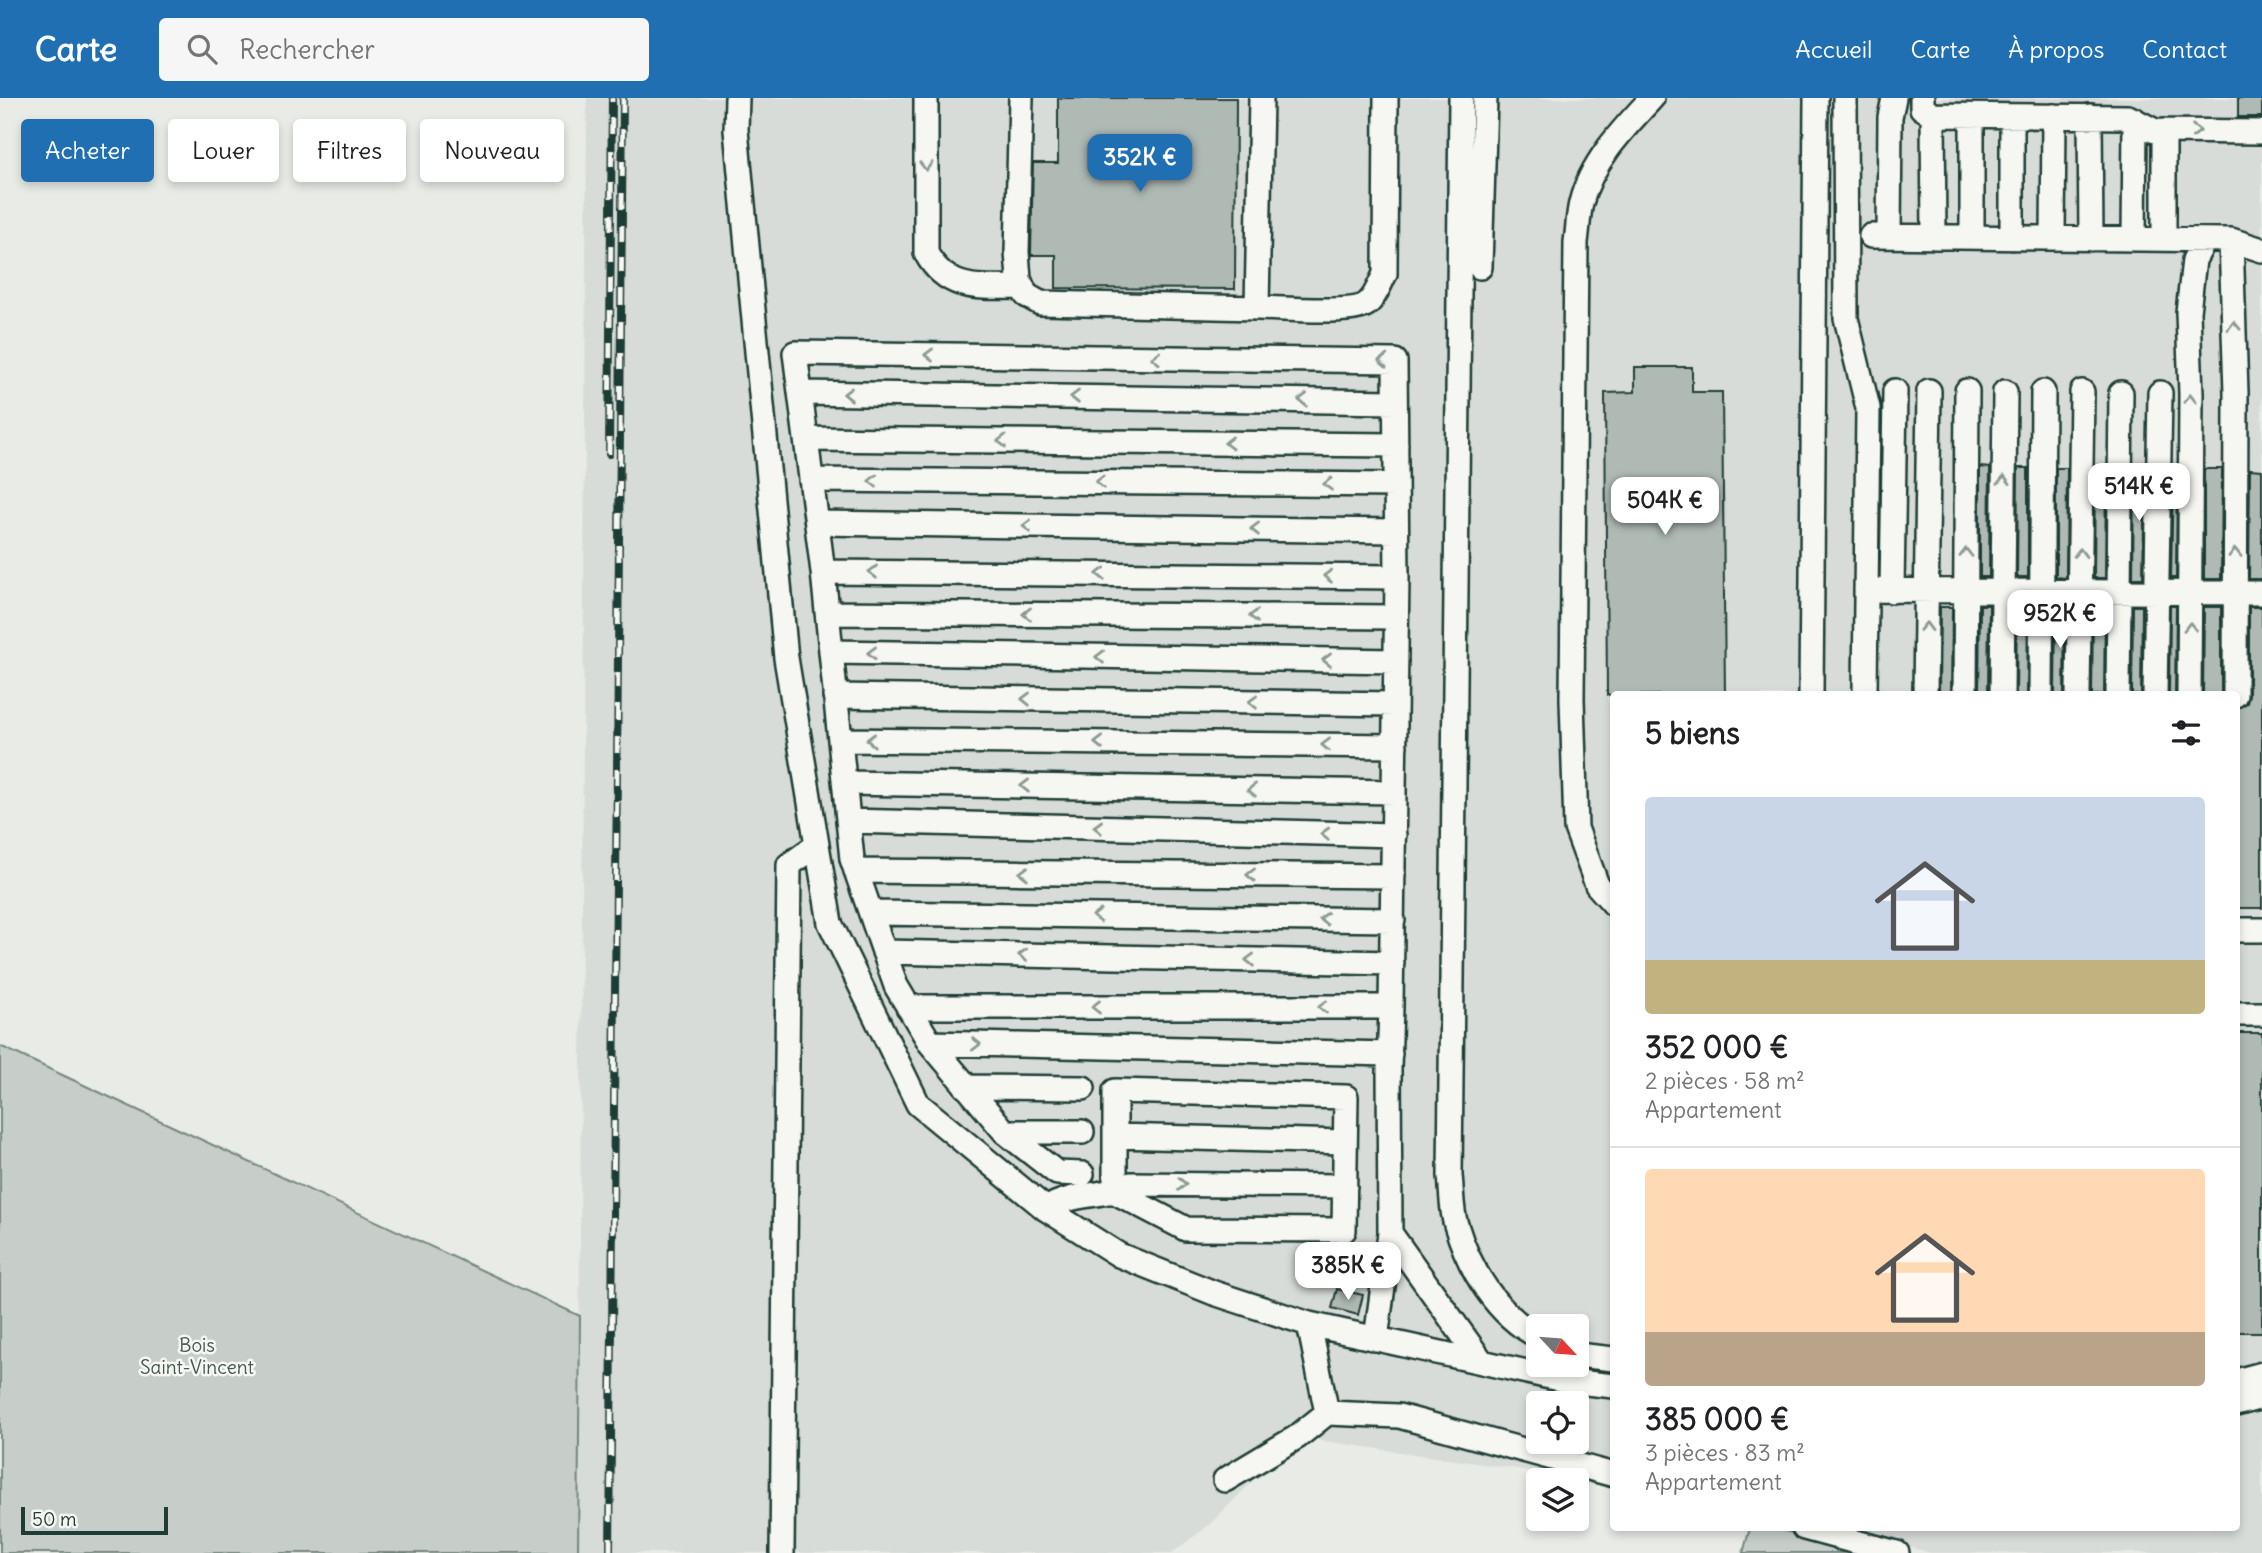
<!DOCTYPE html>
<html lang="fr">
<meta charset="utf-8">
<style>
body{margin:0;font-family:Delius,sans-serif;background:#f6f6f6;color:#202124;height:100vh;display:flex;flex-direction:column;font-size:26px;white-space:nowrap}
*{box-sizing:border-box;margin:0}
p{font-size:23px;color:#757577}
.icon{flex:none;width:38px;height:38px;fill:none;stroke:currentColor;stroke-width:2;stroke-linecap:round;stroke-linejoin:round}
.map{position:relative;flex:1;overflow:hidden}
.drawer{position:absolute;left:1610px;top:593px;width:630px;height:840px;display:flex;flex-direction:column;background:#fff;border-radius:7px;box-shadow:0 4px 10px #0003}
.drawer>*{flex:none}
.top-card{position:absolute;left:21px;top:21px;width:665px;height:63px;display:flex;gap:14px}
.needle{width:46px;rotate:116deg}
.fabs{position:absolute;left:1526px;top:1216px;display:grid;gap:14px}
.fabs a{display:grid;place-items:center;width:63px;height:63px;border-radius:7px;background:#fff;box-shadow:0 4px 10px #0003;font-size:35px}
.scale{position:absolute;left:21px;bottom:18px;width:147px;box-sizing:border-box;padding-left:7px;border:4px solid #1f3d34;border-top:0;font-size:19px;line-height:24px;white-space:nowrap;color:#1f3d34;-webkit-text-stroke:5px #f6f6f2;paint-order:stroke}
.price{position:absolute;translate:-50% -60px;padding:0 16px;border-radius:14px;background:#fff;color:#222;font-size:23px;line-height:46px;filter:drop-shadow(0 2px 4px #0008)}
.price::after{content:'';position:absolute;left:50%;top:42px;width:21px;height:16px;margin-left:-10px;background:inherit;clip-path:polygon(0 0,100% 0,50% 100%)}
.price.current{background:#1f6fb2;color:#fff}
ul{padding:0;list-style:none}
li{display:grid;align-content:center;gap:14px;height:371px;padding:0 35px}
li+li{border-top:2px solid #e0e0e0}
li span{display:grid;place-items:center;height:217px;border-radius:7px;color:#555}
li>.icon{margin-inline-start:auto}
span .icon{width:126px;height:126px;fill:#fffc;stroke-width:1}
li b{font-size:30px}
h2{display:flex;justify-content:space-between;align-items:center;height:84px;padding:0 35px;font-size:30px}
.chip{padding:0 24px;border-radius:7px;background:#fff;box-shadow:0 4px 10px #0003;font-size:24px;line-height:63px}
.chip.current{background:#1f6fb2;color:#fff}
header{display:flex;align-items:center;gap:42px;box-sizing:border-box;height:98px;padding:0 35px;background:#1f6fb2;color:#fff}
header strong{font-size:33px}
nav{display:flex;gap:38px;margin-inline-start:auto;font-size:24px}
.search{width:490px;height:63px;background:#f6f6f6;display:flex;align-items:center;gap:18px;box-sizing:border-box;padding:0 24px;border-radius:7px;color:#757577;font-size:26px}
.map>svg:first-child{display:block}
.built{fill:#d8dcd8;fill-rule:evenodd}
.green{fill:#c7cec9;stroke:#73867e;stroke-width:2}
.building{fill:#b0bab5;stroke:#1f3d34;stroke-width:2}
.lines{fill:none;stroke-linecap:round;stroke-linejoin:round}
.minor-casing{stroke:#1f3d34;stroke-width:28}
.minor{stroke:#f6f6f2;stroke-width:23}
.rail-casing{stroke:#1f3d34;stroke-width:8}
.rail{stroke:#f6f6f2;stroke-width:5;stroke-dasharray:16;stroke-linecap:butt}
.oneway{stroke:#8a9a93}
.labels{text-anchor:middle;dominant-baseline:central;stroke-width:5;stroke-linejoin:round;paint-order:stroke}
.park-label{font-size:19px;fill:#415a52;stroke:#f6f6f2}
</style>
<header>
<strong>Carte</strong>
<div class="search"><svg class="icon" aria-label="search" viewBox="0 0 24 24"><circle cx="10" cy="10" r="6"/><path d="M15 15l6 6"/></svg>Rechercher</div>
<nav><a>Accueil</a><a>Carte</a><a>À propos</a><a>Contact</a></nav>
</header>
<div class="map">
<svg width="2262" height="1455" viewBox="0 0 2262 1455">
<rect width="100%" height="100%" fill="#e9ebe7"/>
<filter id="ink" filterUnits="userSpaceOnUse"><feTurbulence type="fractalNoise" baseFrequency=".0143" numOctaves="2"/><feDisplacementMap in="SourceGraphic" scale="14" xChannelSelector="R" yChannelSelector="G"/><feConvolveMatrix kernelMatrix="1 2 1 2 8 2 1 2 1" color-interpolation-filters="sRGB"/></filter>
<g filter="url(#ink)">
<path class="built" d="M 587,0 L 2262,0 L 2262,1455 L 1931,1455 L 1838,1430 L 2236,1430 L 2236,597 L 1614,597 L 1613,1385 L 1297,1339 L 1209,1427 L 1172,1455 L 578,1455 ZM 1538,1228 L 1577,1228 L 1577,1267 L 1538,1267 ZM 1538,1306 L 1577,1306 L 1577,1344 L 1538,1344 Z"/>
<path class="green" d="M 0,948 L 580,1218 L 578,1455 L 0,1455 Z
M 1750,1430 L 1775,1430 L 1863,1455 L 1743,1455 Z"/>
<path class="building" d="M 1058,0 L 1236,0 L 1235,191 L 1056,190 L 1056,157 L 1031,157 L 1031,154 L 1033,65 L 1058,65 Z
M 2238,0 L 2262,0 L 2262,19 L 2238,19 Z
M 1635,269 L 1692,269 L 1692,294 L 1722,294 L 1725,597 L 1607,597 L 1605,295 L 1635,294 Z
M 1980,369 L 1990,370 L 1989,479 L 1980,479 Z
M 2018,370 L 2028,370 L 2028,479 L 2017,479 Z
M 2056,370 L 2067,370 L 2066,480 L 2056,479 Z
M 2095,370 L 2106,370 L 2105,480 L 2094,480 Z
M 2134,371 L 2145,371 L 2143,480 L 2133,480 Z
M 2173,371 L 2177,371 L 2176,480 L 2171,480 Z
M 2204,371 L 2222,371 L 2221,481 L 2204,481 Z
M 2250,371 L 2262,372 L 2262,481 L 2249,481 Z
M 1980,507 L 1989,507 L 1988,597 L 1979,597 Z
M 2017,507 L 2028,507 L 2027,597 L 2016,597 Z
M 2056,507 L 2065,508 L 2064,597 L 2055,597 Z
M 2093,508 L 2105,508 L 2104,597 L 2092,597 Z
M 2133,508 L 2142,508 L 2141,597 L 2132,597 Z
M 2170,508 L 2176,508 L 2175,597 L 2169,597 Z
M 1940,509 L 1952,509 L 1951,597 L 1939,597 Z
M 2204,509 L 2221,509 L 2221,597 L 2203,597 Z
M 2249,509 L 2262,509 L 2262,810 L 2236,810 L 2236,611 L 2247,605 L 2249,597 Z
M 2236,935 L 2262,935 L 2262,1234 L 2236,1234 Z
M 1337,1191 L 1363,1197 L 1358,1217 L 1332,1210 Z"/>
<g class="lines">
<g class="minor-casing">
<path id="minor" d="M 737,0 L 736,32 L 786,560 L 830,825 L 918,1006 L 1046,1111 L 1119,1157 L 1214,1195 L 1309,1226 L 1568,1283 L 1614,1288
M 926,0 L 926,155 C 948,195 982,189 1022,189
M 1021,0 L 1017,154 L 1019,181 L 1026,197 L 1040,205 L 1257,210 L 1261,0
M 1461,0 L 1450,1078 C 1452,1094 1451,1112 1456,1127 C 1469,1170 1496,1217 1538,1238
M 1845,0 L 1846,220 L 1868,310 L 1865,597
M 1922,0 L 1922,10 L 1933,17 L 2128,19 L 2155,33 L 2262,34
M 1933,17 L 1934,139
M 2012,18 L 2012,140
M 2090,18 L 2091,141
M 1871,138 L 2231,142 L 2262,152
M 1889,138 L 1890,19 L 1894,0
M 1972,139 L 1972,18
M 2053,140 L 2054,18
M 2134,141 L 2135,22
M 2164,141 L 2164,33
M 2231,142 L 2236,295 L 2235,597
M 1480,169 L 1485,0
M 1257,210 C 1277,210 1356,217 1368,205 C 1376,198 1380,185 1385,176 L 1386,0
M 801,295 L 1395,304
M 806,341 L 1396,347
M 811,382 L 1396,387
M 817,425 L 1396,433
M 823,474 L 1397,479
M 1866,492 L 2262,495
M 1892,493 L 1895,293
M 827,515 L 1396,519
M 831,554 L 1396,563
M 1811,597 L 1816,0
M 1925,597 L 1929,293
M 1965,597 L 1967,293
M 2002,597 L 2005,294
M 2041,597 L 2043,294
M 2078,597 L 2082,294
M 2118,597 L 2121,295
M 2155,597 L 2160,295
M 2189,597 L 2191,296 L 2188,214 L 2194,162 L 2205,142
M 835,598 L 1395,606
M 840,642 L 1395,648
M 845,685 L 1394,694
M 848,723 L 1394,737
M 856,773 L 1393,778
M 1614,806 L 1597,787 L 1576,730 L 1572,601 L 1576,144 C 1578,131 1578,117 1581,105 C 1591,64 1624,30 1652,0
M 871,815 L 1393,822
M 2236,832 L 2262,832
M 884,854 L 1392,865
M 908,909 L 1391,909
M 2236,916 L 2262,916
M 930,945 L 1005,1034 L 1057,1075 L 1082,1076
M 966,989 L 1083,990
M 1115,993 L 1346,999 L 1344,1132 L 1186,1131 L 1115,1094 Z
M 1005,1034 L 1082,1034
M 1115,1038 L 1345,1044
M 1046,1111 C 1075,1093 1101,1101 1131,1086 L 1345,1088
M 1390,1135 L 1482,1264
M 1309,1226 L 1327,1315 L 1399,1318 L 1614,1377
M 1376,1241 L 1390,1135 L 1389,971 L 1391,909 L 1397,479 L 1395,263 L 795,255 L 823,474 L 852,761 L 896,888 L 930,945 L 1390,956
M 1577,1257 L 1614,1261
M 2236,1283 L 2262,1276
M 2236,1306 L 2262,1299
M 1225,1382 L 1297,1339 L 1327,1315
M 1804,1430 L 1897,1455
M 782,1455 L 789,767 L 817,747"/>
</g>
<use href="#minor" class="minor"/>
<g class="rail-casing">
<path id="rail" d="M 609,356 L 612,0
M 610,1455 L 623,0"/>
</g>
<use href="#rail" class="rail"/>
</g>
<defs><path id="oneway-chevron" d="M-2-3.5L2.5 0L-2 3.5" fill="none" stroke-width="1.6" stroke-linecap="round" stroke-linejoin="round" transform="scale(1.75)"/></defs>
<g class="oneway">
<use href="#oneway-chevron" transform="translate(2196 33) rotate(1)"/>
<use href="#oneway-chevron" transform="translate(926 68) rotate(90)"/>
<use href="#oneway-chevron" transform="translate(2234 228) rotate(-92)"/>
<use href="#oneway-chevron" transform="translate(929 257) rotate(-179)"/>
<use href="#oneway-chevron" transform="translate(1156 260) rotate(-179)"/>
<use href="#oneway-chevron" transform="translate(1383 263) rotate(-177)"/>
<use href="#oneway-chevron" transform="translate(848 296) rotate(-179)"/>
<use href="#oneway-chevron" transform="translate(1075 299) rotate(-179)"/>
<use href="#oneway-chevron" transform="translate(2190 301) rotate(-90)"/>
<use href="#oneway-chevron" transform="translate(1303 302) rotate(-179)"/>
<use href="#oneway-chevron" transform="translate(1002 343) rotate(-180)"/>
<use href="#oneway-chevron" transform="translate(1229 345) rotate(-180)"/>
<use href="#oneway-chevron" transform="translate(2004 382) rotate(-89)"/>
<use href="#oneway-chevron" transform="translate(873 383) rotate(-180)"/>
<use href="#oneway-chevron" transform="translate(1100 384) rotate(-180)"/>
<use href="#oneway-chevron" transform="translate(1328 386) rotate(-180)"/>
<use href="#oneway-chevron" transform="translate(1027 428) rotate(-179)"/>
<use href="#oneway-chevron" transform="translate(1255 431) rotate(-179)"/>
<use href="#oneway-chevron" transform="translate(1966 455) rotate(-90)"/>
<use href="#oneway-chevron" transform="translate(2080 455) rotate(-89)"/>
<use href="#oneway-chevron" transform="translate(2235 455) rotate(-90)"/>
<use href="#oneway-chevron" transform="translate(873 474) rotate(-179)"/>
<use href="#oneway-chevron" transform="translate(1101 476) rotate(-179)"/>
<use href="#oneway-chevron" transform="translate(1328 478) rotate(-179)"/>
<use href="#oneway-chevron" transform="translate(1027 516) rotate(-180)"/>
<use href="#oneway-chevron" transform="translate(1254 518) rotate(-180)"/>
<use href="#oneway-chevron" transform="translate(1926 529) rotate(-89)"/>
<use href="#oneway-chevron" transform="translate(2190 529) rotate(-90)"/>
<use href="#oneway-chevron" transform="translate(872 555) rotate(-179)"/>
<use href="#oneway-chevron" transform="translate(1100 559) rotate(-179)"/>
<use href="#oneway-chevron" transform="translate(1327 562) rotate(-179)"/>
<use href="#oneway-chevron" transform="translate(1026 601) rotate(-179)"/>
<use href="#oneway-chevron" transform="translate(1253 604) rotate(-179)"/>
<use href="#oneway-chevron" transform="translate(871 642) rotate(-179)"/>
<use href="#oneway-chevron" transform="translate(1099 645) rotate(-179)"/>
<use href="#oneway-chevron" transform="translate(1326 647) rotate(-179)"/>
<use href="#oneway-chevron" transform="translate(1025 688) rotate(-179)"/>
<use href="#oneway-chevron" transform="translate(1252 692) rotate(-179)"/>
<use href="#oneway-chevron" transform="translate(1098 729) rotate(-178)"/>
<use href="#oneway-chevron" transform="translate(1325 736) rotate(-178)"/>
<use href="#oneway-chevron" transform="translate(1024 775) rotate(-179)"/>
<use href="#oneway-chevron" transform="translate(1251 777) rotate(-179)"/>
<use href="#oneway-chevron" transform="translate(1097 818) rotate(-179)"/>
<use href="#oneway-chevron" transform="translate(1324 821) rotate(-179)"/>
<use href="#oneway-chevron" transform="translate(1023 857) rotate(-179)"/>
<use href="#oneway-chevron" transform="translate(1250 862) rotate(-179)"/>
<use href="#oneway-chevron" transform="translate(1096 909) rotate(-180)"/>
<use href="#oneway-chevron" transform="translate(1323 909) rotate(-180)"/>
<use href="#oneway-chevron" transform="translate(976 946) rotate(1)"/>
<use href="#oneway-chevron" transform="translate(1182 1086) rotate(1)"/>
</g>
</g>
<g class="labels">
<g class="park-label">
<text x="197" y="1247">Bois<tspan x="197" dy="22">Saint-Vincent</tspan></text>
</g>
</g>
</svg>
<div class="fabs">
<a><svg class="needle" viewBox="-14 -14 28 28"><path d="M0-13l5 13h-10z" fill="#e53935"/><path d="M0 13l5-13h-10z" fill="#757577"/></svg></a>
<a><svg class="icon" aria-label="locate" viewBox="0 0 24 24"><circle cx="12" cy="12" r="6"/><path d="M12 2v4M12 18v4M2 12h4M18 12h4"/></svg></a>
<a><svg class="icon" aria-label="layers" viewBox="0 0 24 24"><path d="M12 4l9 5-9 5-9-5zM3 14l9 5 9-5"/></svg></a>
</div>
<div class="scale">50 m</div>
<b class="price current" style="left:1140px;top:96px">352K €</b>
<b class="price" style="left:2139px;top:425px">514K €</b>
<b class="price" style="left:1665px;top:439px">504K €</b>
<b class="price" style="left:2060px;top:552px">952K €</b>
<b class="price" style="left:1348px;top:1204px">385K €</b>
<div class="top-card">
<a class="chip current">Acheter</a>
<a class="chip">Louer</a>
<a class="chip">Filtres</a>
<a class="chip">Nouveau</a>
</div>
<section class="drawer">
<h2>5 biens<svg class="icon" aria-label="filters" viewBox="0 0 24 24"><path d="M4 7h16M4 17h16"/><circle cx="9" cy="7" r="2"/><circle cx="15" cy="17" r="2"/></svg></h2>
<ul>
<li><span style="background:linear-gradient(#c9d6e8 75%,#c2b280 0)"><svg class="icon" aria-label="home" viewBox="0 0 24 24"><path d="M3 11l9-7 9 7M6 9v11h12V9"/></svg></span><div><b>352 000 €</b><p>2 pièces · 58 m²</p><p>Appartement</p></div></li>
<li><span style="background:linear-gradient(#ffd9b3 75%,#b9a48a 0)"><svg class="icon" aria-label="home" viewBox="0 0 24 24"><path d="M3 11l9-7 9 7M6 9v11h12V9"/></svg></span><div><b>385 000 €</b><p>3 pièces · 83 m²</p><p>Appartement</p></div></li>
</ul>
</section>
</div>
